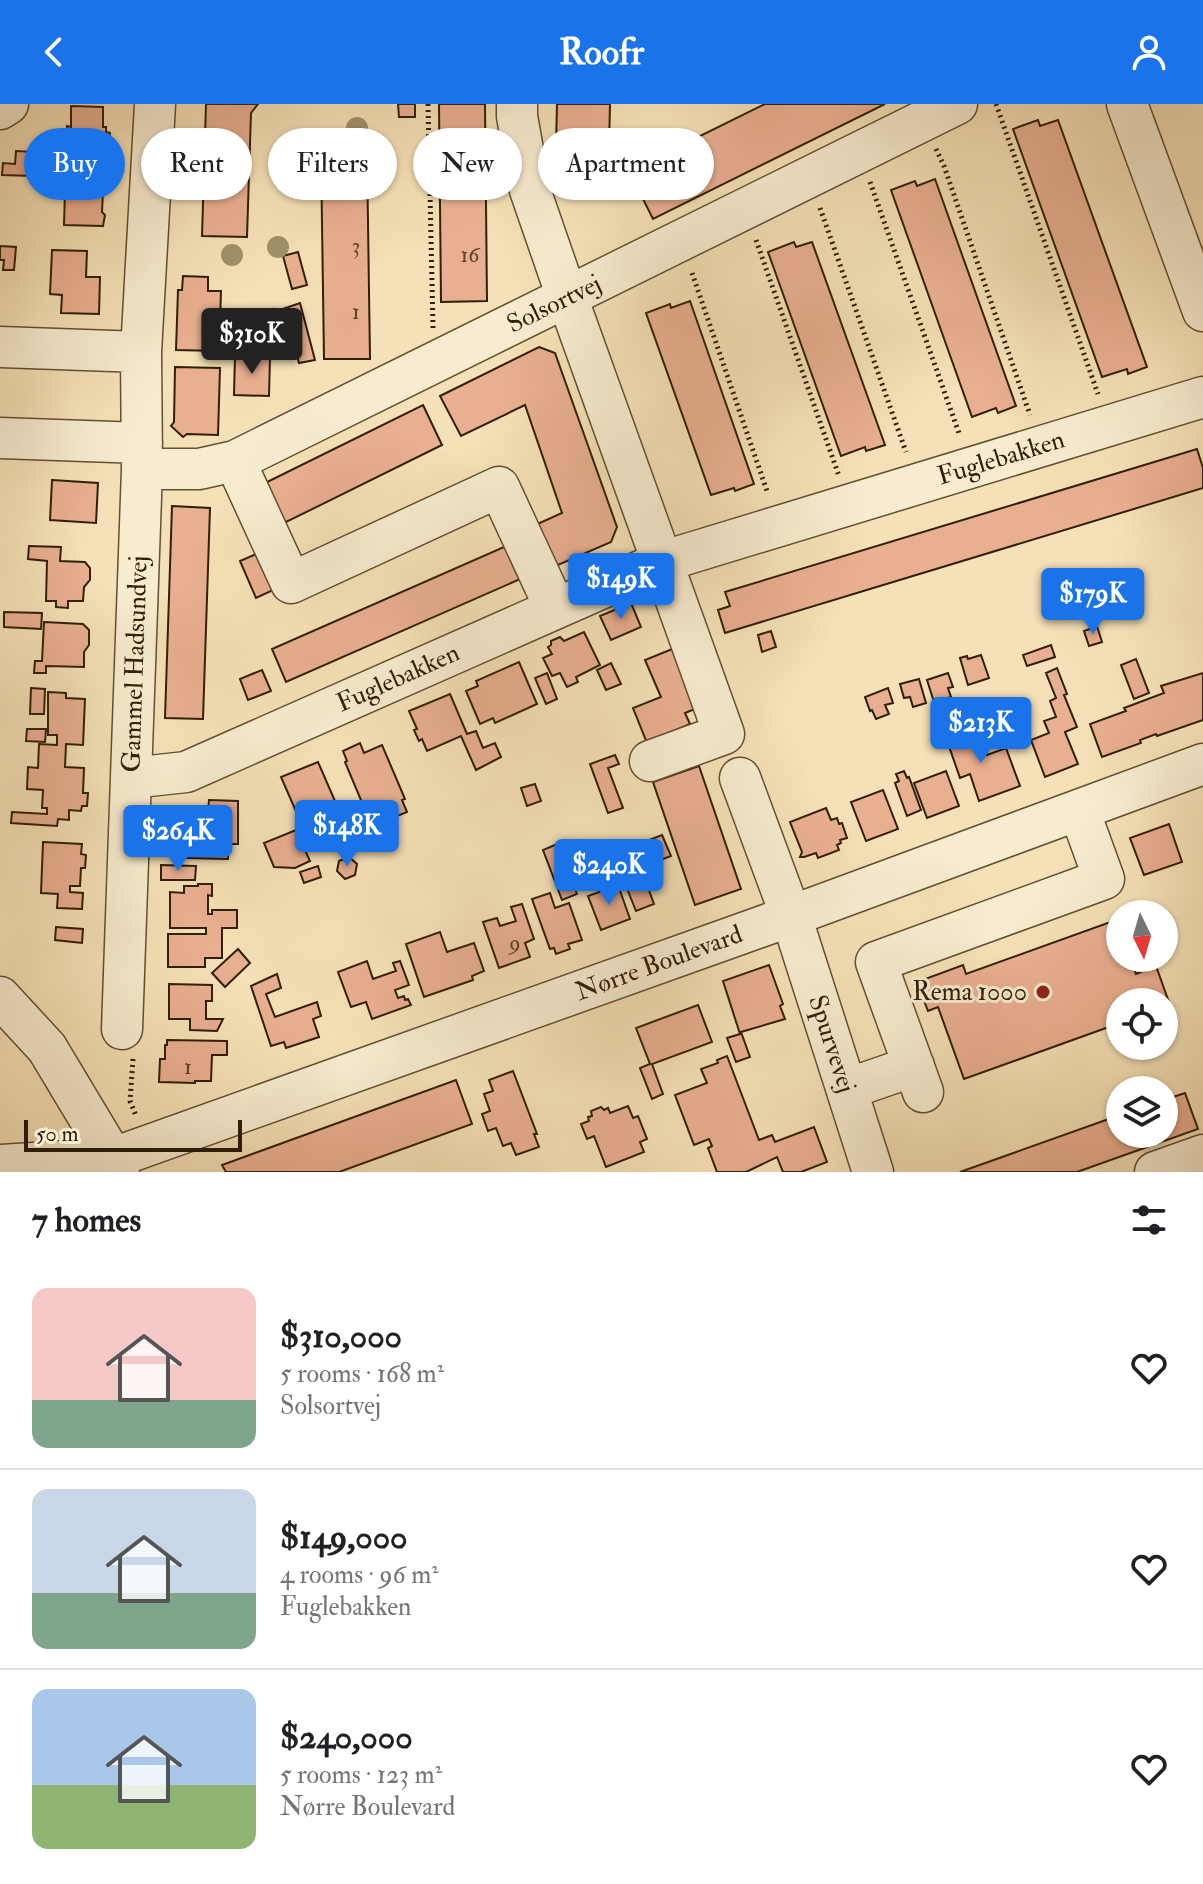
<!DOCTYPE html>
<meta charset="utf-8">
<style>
body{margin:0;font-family:"IM FELL Double Pica",serif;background:#f2f2f2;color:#202124;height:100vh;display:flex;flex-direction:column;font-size:30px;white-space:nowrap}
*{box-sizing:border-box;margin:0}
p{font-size:26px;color:#757577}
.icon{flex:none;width:44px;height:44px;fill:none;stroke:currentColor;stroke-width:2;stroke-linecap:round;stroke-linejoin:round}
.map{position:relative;height:1068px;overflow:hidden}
.sheet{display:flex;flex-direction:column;background:#fff;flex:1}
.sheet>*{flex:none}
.top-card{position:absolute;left:24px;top:24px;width:800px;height:72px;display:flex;gap:16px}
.needle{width:52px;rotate:175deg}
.tools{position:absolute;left:1106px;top:796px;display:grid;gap:16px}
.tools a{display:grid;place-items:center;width:72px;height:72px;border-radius:50%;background:#fff;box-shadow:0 2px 6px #0004;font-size:40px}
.scale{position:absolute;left:24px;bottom:20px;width:218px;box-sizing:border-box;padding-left:8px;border:4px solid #311f05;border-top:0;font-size:22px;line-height:28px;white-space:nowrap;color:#311f05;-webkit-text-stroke:6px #f8ecd0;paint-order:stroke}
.price{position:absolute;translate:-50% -68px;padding:0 18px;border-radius:8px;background:#1a73e8;color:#fff;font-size:26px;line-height:52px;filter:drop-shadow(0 2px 4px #0008)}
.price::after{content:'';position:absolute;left:50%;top:48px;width:24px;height:18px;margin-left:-12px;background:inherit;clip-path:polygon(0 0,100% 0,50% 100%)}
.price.on{background:#222;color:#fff}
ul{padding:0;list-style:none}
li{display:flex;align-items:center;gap:24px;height:200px;padding:0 32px}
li+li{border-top:2px solid #e0e0e0}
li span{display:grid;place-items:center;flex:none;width:224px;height:160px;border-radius:16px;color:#555}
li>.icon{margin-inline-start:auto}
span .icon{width:96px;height:96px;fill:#fffc;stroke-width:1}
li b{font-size:34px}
h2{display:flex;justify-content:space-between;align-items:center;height:96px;padding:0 32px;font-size:34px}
.chip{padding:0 28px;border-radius:36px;background:#fff;box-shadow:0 2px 6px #0004;font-size:28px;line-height:72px}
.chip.on{background:#1a73e8;color:#fff}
header{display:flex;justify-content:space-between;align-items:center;height:104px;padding:0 32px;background:#1a73e8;color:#fff;font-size:36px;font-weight:700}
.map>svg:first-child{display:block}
.building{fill:#e9af91;stroke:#311f05;stroke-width:2}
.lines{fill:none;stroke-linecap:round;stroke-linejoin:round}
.minor-casing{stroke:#625032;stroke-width:43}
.path{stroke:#311f05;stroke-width:5;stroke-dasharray:2 4;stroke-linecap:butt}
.minor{stroke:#f8ecd0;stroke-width:40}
.tree{fill:#a1916b}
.poi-dot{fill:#8f2418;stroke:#f8ecd0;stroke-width:3}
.labels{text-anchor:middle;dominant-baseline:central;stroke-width:6;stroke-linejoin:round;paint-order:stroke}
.number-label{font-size:22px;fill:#5f4328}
.street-label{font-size:26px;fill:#311f05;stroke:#f8ecd0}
.poi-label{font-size:26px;fill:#311f05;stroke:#f8ecd0;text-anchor:end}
</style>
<header><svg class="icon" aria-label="back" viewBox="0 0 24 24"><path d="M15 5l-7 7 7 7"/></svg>Roofr<svg class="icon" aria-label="person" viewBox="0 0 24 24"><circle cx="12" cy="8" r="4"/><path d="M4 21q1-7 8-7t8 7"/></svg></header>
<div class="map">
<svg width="1203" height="1068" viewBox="0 0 1203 1068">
<rect width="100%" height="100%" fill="#f5e1b7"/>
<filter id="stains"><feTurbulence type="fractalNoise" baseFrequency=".0025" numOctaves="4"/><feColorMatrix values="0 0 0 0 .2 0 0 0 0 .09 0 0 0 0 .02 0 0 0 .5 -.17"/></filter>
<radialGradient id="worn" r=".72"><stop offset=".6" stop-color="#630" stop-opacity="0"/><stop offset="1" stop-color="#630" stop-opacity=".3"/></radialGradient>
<path class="building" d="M 206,0 L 258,0 L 251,9 L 247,133 L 202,132 Z
M 398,0 L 415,0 L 415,13 L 399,13 Z
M 439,0 L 485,0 L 487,197 L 441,198 Z
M 557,0 L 610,0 L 609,43 L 556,42 Z
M 765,0 L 885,0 L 653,115 L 629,67 Z
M 71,2 L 103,3 L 103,23 L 106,23 L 106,28 L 110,29 L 109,39 L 104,44 L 104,65 L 93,65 L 92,86 L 103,87 L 102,108 L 105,111 L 103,122 L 64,121 L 65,87 L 53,88 L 53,82 L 33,81 L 34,72 L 2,71 L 3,59 L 15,60 L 16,47 L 56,49 L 57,44 L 67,44 L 67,22 L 71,23 Z
M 1038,16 L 1040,22 L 1058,16 L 1147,263 L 1128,270 L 1127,265 L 1102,273 L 1013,25 Z
M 321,50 L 367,50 L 370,255 L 324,255 Z
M 935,75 L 1016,302 L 998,309 L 996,304 L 972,313 L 891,86 L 915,77 L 917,82 Z
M 794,138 L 796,143 L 812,138 L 885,341 L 866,347 L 865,343 L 841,352 L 768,148 Z
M 0,142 L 16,143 L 14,166 L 3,166 L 4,156 L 0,156 Z
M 52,146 L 87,147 L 86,173 L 100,173 L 99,210 L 61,209 L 62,191 L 50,190 Z
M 298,148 L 307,181 L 292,185 L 283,152 Z
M 183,172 L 208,173 L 208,187 L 221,187 L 219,247 L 176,246 L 178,186 L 182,186 Z
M 690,197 L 754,380 L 735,387 L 734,384 L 711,391 L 646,209 L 670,200 L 671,204 Z
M 300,199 L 315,256 L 299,259 L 293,237 L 269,248 L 263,236 L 236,248 L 235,233 L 271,217 L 267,208 L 273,205 L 274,208 Z
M 539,243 L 555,249 L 617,423 L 611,438 L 551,464 L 533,422 L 562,409 L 525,301 L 461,332 L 440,292 Z
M 235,252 L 270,253 L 269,292 L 234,291 Z
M 175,263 L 220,264 L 218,331 L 187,330 L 183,333 L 171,322 L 174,318 Z
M 423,301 L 442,341 L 278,422 L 259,382 Z
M 1197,345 L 1203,364 L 1203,384 L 725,529 L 718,506 L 730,502 L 725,488 Z
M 52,376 L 98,379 L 96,419 L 50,416 Z
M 172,402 L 210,404 L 203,615 L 165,614 Z
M 513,439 L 527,472 L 286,578 L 272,545 Z
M 29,442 L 61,443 L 60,457 L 85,458 L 90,464 L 90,476 L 84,483 L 83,497 L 68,497 L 68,504 L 56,503 L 56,497 L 46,497 L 47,457 L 28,455 Z
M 268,445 L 284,481 L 256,494 L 240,457 Z
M 631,499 L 641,523 L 611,536 L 600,512 Z
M 4,508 L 42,509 L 41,525 L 4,523 Z
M 44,518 L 83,520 L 89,526 L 89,541 L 84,548 L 84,563 L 46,562 L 46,569 L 34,569 L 35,557 L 42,557 Z
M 1097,522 L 1102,538 L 1089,542 L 1084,527 Z
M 771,527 L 776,543 L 762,548 L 758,531 Z
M 584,528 L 600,561 L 576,573 L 578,578 L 567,583 L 560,569 L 552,572 L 543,554 L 552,550 L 548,543 L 551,541 L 551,537 L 560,533 L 564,537 Z
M 1051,541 L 1055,553 L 1027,562 L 1023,551 Z
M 677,543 L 702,602 L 685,609 L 690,620 L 647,639 L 633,604 L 661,593 L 645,556 Z
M 981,551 L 989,574 L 968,581 L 960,554 L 967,552 L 968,555 Z
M 1136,555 L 1149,589 L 1134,595 L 1121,561 Z
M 519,558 L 537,600 L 495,619 L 493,614 L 480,620 L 466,587 L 478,582 L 476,577 Z
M 611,559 L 621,580 L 606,586 L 597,566 Z
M 1057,564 L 1067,590 L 1064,591 L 1077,623 L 1065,628 L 1078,660 L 1045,673 L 1031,636 L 1049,629 L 1044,617 L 1056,613 L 1050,597 L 1056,594 L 1046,569 Z
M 262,566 L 271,587 L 248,596 L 240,575 Z
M 547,569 L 557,595 L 546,600 L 535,574 Z
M 948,569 L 953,583 L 948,584 L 951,593 L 934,598 L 927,576 Z
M 1203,569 L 1203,616 L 1157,632 L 1156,630 L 1140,636 L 1141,639 L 1102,653 L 1090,620 L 1126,607 L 1124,604 L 1164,589 L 1161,582 Z
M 919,575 L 926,599 L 913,603 L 910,593 L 904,594 L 900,580 Z
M 31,584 L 45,585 L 44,610 L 30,610 Z
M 888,584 L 893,599 L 885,601 L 889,610 L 876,615 L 872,606 L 870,607 L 865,593 Z
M 48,588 L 66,589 L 66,594 L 85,595 L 83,641 L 66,640 L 65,663 L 84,664 L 83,689 L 88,689 L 87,702 L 82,702 L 81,707 L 69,706 L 69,716 L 58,715 L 57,722 L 11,719 L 12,708 L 47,710 L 47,704 L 42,704 L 43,686 L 27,685 L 28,663 L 38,664 L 39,640 L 57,641 L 57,631 L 48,631 Z
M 450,590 L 467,630 L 476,627 L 483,644 L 495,639 L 501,653 L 476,666 L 461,632 L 427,647 L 422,635 L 419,637 L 414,626 L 417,625 L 409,607 Z
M 955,617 L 964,642 L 981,636 L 987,651 L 1006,644 L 1020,682 L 979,697 L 970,670 L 960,674 L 942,622 Z
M 27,625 L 46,625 L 45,638 L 26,637 Z
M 360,639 L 364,649 L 382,641 L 405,695 L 402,696 L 407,708 L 390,715 L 385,703 L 376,707 L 385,729 L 363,737 L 353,713 L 366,708 L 345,658 L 347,657 L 343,647 Z
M 615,651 L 619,660 L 608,664 L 623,704 L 608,709 L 590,660 Z
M 318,658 L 345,720 L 308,735 L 281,673 Z
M 699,662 L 741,785 L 695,801 L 653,678 Z
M 904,667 L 907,674 L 909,673 L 921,706 L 907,712 L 895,679 L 899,677 L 896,670 Z
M 946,667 L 959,702 L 927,714 L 914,679 Z
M 535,680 L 541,697 L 527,702 L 521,684 Z
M 883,686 L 898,725 L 866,737 L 851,698 Z
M 209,696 L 238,697 L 238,740 L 228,740 L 228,755 L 186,754 L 188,707 L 208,708 Z
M 826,704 L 831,716 L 837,714 L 839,720 L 842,719 L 847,734 L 840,736 L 841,739 L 837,741 L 839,746 L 818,754 L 816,749 L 804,753 L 800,753 L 802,748 L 790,718 Z
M 1169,720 L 1182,758 L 1144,771 L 1130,734 Z
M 296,726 L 310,757 L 295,764 L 274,763 L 264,739 Z
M 662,731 L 671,752 L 645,762 L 636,741 Z
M 43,738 L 82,740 L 81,750 L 86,751 L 85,764 L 81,764 L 80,782 L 70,782 L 70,788 L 83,789 L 82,805 L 57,804 L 58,790 L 41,789 Z
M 557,740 L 577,790 L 562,796 L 543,746 Z
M 349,753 L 357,760 L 355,771 L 345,775 L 337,767 L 339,757 Z
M 161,761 L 196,762 L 195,776 L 161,776 Z
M 318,762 L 321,773 L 304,779 L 300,768 Z
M 643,770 L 654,800 L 636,807 L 624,777 Z
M 198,780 L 212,780 L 212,792 L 208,791 L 208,810 L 212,810 L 212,806 L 237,806 L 237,824 L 222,824 L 222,854 L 205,854 L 205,863 L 168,863 L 168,830 L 206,830 L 206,824 L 170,824 L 170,788 L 184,789 L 184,782 L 198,782 Z
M 618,781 L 630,815 L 601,826 L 588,792 Z
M 550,789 L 555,804 L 569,799 L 582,836 L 568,840 L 570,845 L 556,850 L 554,844 L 550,845 L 532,795 Z
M 522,800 L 534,835 L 525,839 L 530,853 L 499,864 L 483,818 L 497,814 L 500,822 L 516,817 L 511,803 Z
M 1116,816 L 1120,827 L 1120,854 L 1130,854 L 1136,870 L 1156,862 L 1170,901 L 1164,903 L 1164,898 L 1120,898 L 1120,919 L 964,975 L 938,903 L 928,907 L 917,878 L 963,861 L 966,870 Z
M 56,823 L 83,825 L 82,839 L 55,836 Z
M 440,828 L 447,848 L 474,839 L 484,867 L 472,872 L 473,876 L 424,893 L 406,840 Z
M 238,845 L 250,859 L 225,883 L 212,869 Z
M 367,857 L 373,875 L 396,867 L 393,859 L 400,857 L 409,881 L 395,886 L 398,894 L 404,892 L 405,896 L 408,895 L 411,901 L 372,915 L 366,898 L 351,903 L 338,868 Z
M 769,861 L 783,900 L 780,902 L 785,915 L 741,928 L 750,953 L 736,958 L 727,934 L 740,930 L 723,877 Z
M 277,870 L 281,884 L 266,890 L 275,913 L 317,898 L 321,912 L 313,915 L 319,933 L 286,944 L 284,938 L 271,942 L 251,882 Z
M 169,880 L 212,881 L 212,897 L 206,897 L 206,915 L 223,915 L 217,927 L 190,926 L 190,915 L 169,915 Z
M 698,901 L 712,938 L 652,960 L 663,990 L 652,995 L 640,964 L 650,960 L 636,924 Z
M 167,936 L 227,937 L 227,951 L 212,951 L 211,977 L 195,977 L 195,979 L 159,978 L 160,955 L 165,955 L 165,941 L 167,941 Z
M 727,952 L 759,1036 L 772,1031 L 775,1038 L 814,1023 L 827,1058 L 801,1068 L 783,1068 L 777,1053 L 746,1068 L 717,1068 L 708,1044 L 712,1042 L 709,1035 L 694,1041 L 675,991 L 707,979 L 701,965 L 718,959 L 717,956 Z
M 513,967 L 537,1030 L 534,1030 L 539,1043 L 516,1051 L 511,1039 L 503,1042 L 496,1024 L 488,1027 L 482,1010 L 490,1007 L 484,990 L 493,987 L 489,976 Z
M 456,976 L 472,1020 L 339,1068 L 226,1068 L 222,1061 Z
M 1185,989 L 1198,1025 L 1077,1068 L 960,1068 L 1120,1011 L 1120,1030 L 1164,1030 L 1164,996 Z
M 628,1002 L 633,1014 L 638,1012 L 647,1035 L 640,1038 L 644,1048 L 606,1063 L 594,1032 L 587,1035 L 581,1020 L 589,1017 L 588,1013 L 592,1012 L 591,1007 L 601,1003 L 604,1006 L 608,1004 L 610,1009 Z"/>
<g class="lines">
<g class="minor-casing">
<path id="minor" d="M 517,0 L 517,12 L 530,86 L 567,193 L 724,630 L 650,657
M 1127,0 L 1203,207
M 0,5 L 8,0
M 0,243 L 141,248
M 0,334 L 142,339
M 235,357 L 291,479 L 499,383 L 555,504
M 142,365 L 199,365 L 235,357 L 957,0
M 131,674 L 186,668 L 661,458 L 1203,293
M 740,674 L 791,812 L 873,1068
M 0,893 L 47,944 L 113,1054 L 119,1068
M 122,925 L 142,365 L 141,248 L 155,0
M 847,985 L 914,962
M 923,988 L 876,858 L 1104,775 L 1079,706
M 0,1061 L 113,1054 L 791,812 L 1203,660
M 1155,1068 L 1203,1051"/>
</g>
<path class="path" d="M 428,0 L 433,224
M 996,0 L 1098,290
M 936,45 L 944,62 L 1030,311
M 870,78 L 960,332
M 820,104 L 906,348
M 756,136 L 839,372
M 692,169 L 768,390
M 133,955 L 130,997 L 136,1012"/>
<use href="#minor" class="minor"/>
</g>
<g class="tree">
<circle cx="357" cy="24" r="11"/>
<circle cx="278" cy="143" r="11"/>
<circle cx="232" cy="151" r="11"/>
</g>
<circle class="poi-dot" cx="1043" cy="888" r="8"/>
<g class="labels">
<g class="number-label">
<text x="356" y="142">3</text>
<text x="470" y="151">16</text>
<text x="356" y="208">1</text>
<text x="515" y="839">9</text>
<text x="188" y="963">1</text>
</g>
<g class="street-label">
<text transform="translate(554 200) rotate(-26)">Solsortvej</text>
<text transform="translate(1001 354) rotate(-17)">Fuglebakken</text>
<text transform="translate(135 560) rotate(-88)">Gammel Hadsundvej</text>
<text transform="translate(398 574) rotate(-24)">Fuglebakken</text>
<text transform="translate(659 859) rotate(-20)">Nørre Boulevard</text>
<text transform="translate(832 940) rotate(72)">Spurvevej</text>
</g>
<g class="poi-label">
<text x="1027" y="888">Rema 1000</text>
</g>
</g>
<rect width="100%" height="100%" filter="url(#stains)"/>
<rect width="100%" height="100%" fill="url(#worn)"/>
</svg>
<div class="tools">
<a><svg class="needle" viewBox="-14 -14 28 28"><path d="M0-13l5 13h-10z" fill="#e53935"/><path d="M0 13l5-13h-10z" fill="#757577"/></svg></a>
<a><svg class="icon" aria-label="locate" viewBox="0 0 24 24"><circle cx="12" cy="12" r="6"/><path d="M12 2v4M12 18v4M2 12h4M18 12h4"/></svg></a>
<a><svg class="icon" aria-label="layers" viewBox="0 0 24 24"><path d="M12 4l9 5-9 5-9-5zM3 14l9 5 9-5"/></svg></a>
</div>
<div class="scale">50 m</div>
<b class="price on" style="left:252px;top:272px">$310K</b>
<b class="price" style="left:621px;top:517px">$149K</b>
<b class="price" style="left:1093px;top:532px">$179K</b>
<b class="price" style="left:981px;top:661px">$213K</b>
<b class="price" style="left:347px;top:764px">$148K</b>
<b class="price" style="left:178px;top:769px">$264K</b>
<b class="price" style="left:609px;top:803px">$240K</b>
<div class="top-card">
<a class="chip on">Buy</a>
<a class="chip">Rent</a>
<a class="chip">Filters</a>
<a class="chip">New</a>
<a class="chip">Apartment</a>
</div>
</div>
<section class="sheet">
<h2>7 homes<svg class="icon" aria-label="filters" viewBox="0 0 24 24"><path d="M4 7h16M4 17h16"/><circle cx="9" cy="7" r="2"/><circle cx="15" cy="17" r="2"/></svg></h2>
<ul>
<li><span style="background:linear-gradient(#f6c9c9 70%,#7fa58c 0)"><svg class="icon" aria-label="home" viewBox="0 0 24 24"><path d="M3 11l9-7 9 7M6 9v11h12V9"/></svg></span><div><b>$310,000</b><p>5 rooms · 168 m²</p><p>Solsortvej</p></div><svg class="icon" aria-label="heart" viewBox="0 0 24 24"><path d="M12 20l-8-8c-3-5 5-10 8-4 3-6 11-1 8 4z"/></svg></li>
<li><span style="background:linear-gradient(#c9d6e8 65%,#7fa58c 0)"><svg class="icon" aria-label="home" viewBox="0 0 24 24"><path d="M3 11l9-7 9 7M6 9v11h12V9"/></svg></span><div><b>$149,000</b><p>4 rooms · 96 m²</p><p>Fuglebakken</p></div><svg class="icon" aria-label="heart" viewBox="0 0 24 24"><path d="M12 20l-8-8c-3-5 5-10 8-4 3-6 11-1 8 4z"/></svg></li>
<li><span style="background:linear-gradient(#a9c7e8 60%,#8fb573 0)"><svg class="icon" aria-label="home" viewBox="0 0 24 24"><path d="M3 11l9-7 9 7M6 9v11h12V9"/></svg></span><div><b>$240,000</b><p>5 rooms · 123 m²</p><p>Nørre Boulevard</p></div><svg class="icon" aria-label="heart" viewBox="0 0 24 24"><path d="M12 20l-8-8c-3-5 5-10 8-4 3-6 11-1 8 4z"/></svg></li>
</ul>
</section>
